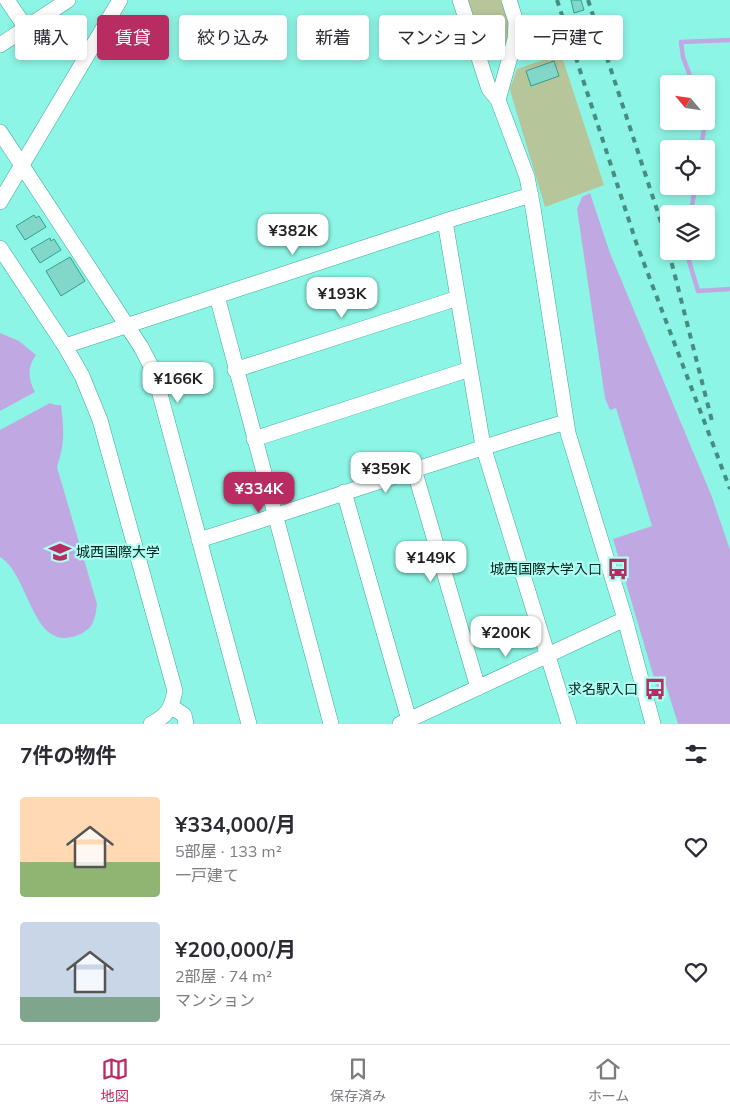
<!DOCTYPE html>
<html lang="ja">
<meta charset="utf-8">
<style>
body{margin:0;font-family:Mulish,"Noto Sans JP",sans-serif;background:#f7f7f7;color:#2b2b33;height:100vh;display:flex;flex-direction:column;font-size:19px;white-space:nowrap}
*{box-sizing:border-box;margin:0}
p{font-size:16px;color:#7c7c81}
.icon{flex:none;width:28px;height:28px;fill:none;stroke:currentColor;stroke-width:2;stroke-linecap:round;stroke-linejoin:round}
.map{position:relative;height:724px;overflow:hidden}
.side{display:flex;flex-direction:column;background:#fff;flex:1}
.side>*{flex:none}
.hud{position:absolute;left:15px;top:15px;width:700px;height:45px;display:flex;gap:10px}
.needle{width:32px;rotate:299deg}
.controls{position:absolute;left:660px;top:75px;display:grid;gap:10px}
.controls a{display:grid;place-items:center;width:55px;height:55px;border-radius:5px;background:#fff;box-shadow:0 2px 8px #0003;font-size:25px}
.price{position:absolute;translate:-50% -42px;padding:0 11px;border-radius:10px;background:#fff;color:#222;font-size:16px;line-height:32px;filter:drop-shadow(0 1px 2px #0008)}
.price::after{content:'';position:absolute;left:50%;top:30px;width:15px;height:11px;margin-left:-8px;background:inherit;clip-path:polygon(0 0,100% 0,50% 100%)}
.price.on{background:#b82c62;color:#fff}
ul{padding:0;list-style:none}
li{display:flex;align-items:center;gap:15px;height:125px;padding:0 20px}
li span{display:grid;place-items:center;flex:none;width:140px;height:100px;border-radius:5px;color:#555}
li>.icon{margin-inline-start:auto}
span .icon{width:60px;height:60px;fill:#fffc;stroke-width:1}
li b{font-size:21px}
h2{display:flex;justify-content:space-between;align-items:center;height:60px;padding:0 20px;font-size:21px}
.chip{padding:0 18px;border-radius:5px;background:#fff;box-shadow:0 2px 8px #0003;font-size:18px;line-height:45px}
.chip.on{background:#b82c62;color:#fff}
.dock{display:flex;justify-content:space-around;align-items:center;height:70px;border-top:1px solid #e1e1e2;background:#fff;font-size:14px;color:#7c7c81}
.dock a{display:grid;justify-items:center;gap:2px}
.dock .on{color:#b82c62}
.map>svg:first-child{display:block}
.green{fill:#b7c59a}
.water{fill:#c0a9e3}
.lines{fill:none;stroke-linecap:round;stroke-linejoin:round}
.stream{stroke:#c0a9e3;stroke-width:4.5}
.building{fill:#83d7c9;stroke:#30a091}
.minor-casing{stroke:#3ba89a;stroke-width:16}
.minor{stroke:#fff;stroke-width:15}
.rail{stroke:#478c82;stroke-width:4;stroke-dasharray:6 6;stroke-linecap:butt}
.labels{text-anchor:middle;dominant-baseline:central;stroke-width:4.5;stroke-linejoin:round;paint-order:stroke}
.poi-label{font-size:14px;fill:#01231f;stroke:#aefef1;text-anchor:end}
</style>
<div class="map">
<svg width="730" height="724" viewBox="0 0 730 724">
<rect width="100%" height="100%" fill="#8df5e5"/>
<path class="green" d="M 468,0 L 505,0 L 510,27 L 502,55 L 496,57 L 491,44 L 504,39 L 499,21 L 477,30 Z
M 561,54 L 604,185 L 545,207 L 512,97 L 510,89 L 517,69 Z"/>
<path class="water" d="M 590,193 L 610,253 L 712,497 L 730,550 L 730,724 L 678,724 L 666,685 L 657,688 L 613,539 L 652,526 L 616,408 L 610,410 L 605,398 L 577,209 L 582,197 Z
M 0,333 L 19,341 L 36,355 C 27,367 28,379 35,392 L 0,411 Z
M 50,403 L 55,405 L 61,405 C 64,431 65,442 57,467 L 97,604 C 96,613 95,619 91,626 C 86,632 78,636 71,637 C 32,647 28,573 0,557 L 0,430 Z"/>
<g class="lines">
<path class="stream" d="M 693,84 L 683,57 L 681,42 L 730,40
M 701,149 L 704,128 L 702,121
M 691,214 L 695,186
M 686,251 L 698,291 L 730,289"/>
</g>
<path class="building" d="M 571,0 L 581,0 L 584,10 L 574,13 Z
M 554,61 L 559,76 L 531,86 L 526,71 Z
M 34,215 L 36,218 L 39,216 L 46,227 L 25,240 L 16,226 Z
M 50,238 L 51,241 L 54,239 L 61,250 L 40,263 L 31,249 Z
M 70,257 L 85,281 L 61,296 L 46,271 Z"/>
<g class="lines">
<g class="minor-casing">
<path id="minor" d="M 7,0 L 26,28
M 460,0 L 489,89 L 498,100 L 527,177 L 533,208 L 568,433 L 625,619 L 653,724
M 0,45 L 68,0
M 498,100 L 515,39 L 516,22 L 509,0
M 0,132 L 141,347 L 154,372 L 249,724
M 0,202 L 120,0
M 445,221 L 483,446 L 569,724
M 0,248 L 65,346 L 82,376 L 100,420 L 175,691 C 171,709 168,715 151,724
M 217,296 L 331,724
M 65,346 L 445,221 L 531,195
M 235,370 L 458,298
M 254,439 L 470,369
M 414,469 L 478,688
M 344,492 L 409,720
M 199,540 C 322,502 443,458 566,422
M 172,707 L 184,715 L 186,724
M 400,724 L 625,619"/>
</g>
<use href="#minor" class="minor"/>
<path class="rail" d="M 557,0 L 637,245 L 730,489
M 588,0 L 662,225 L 713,425"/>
</g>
<defs>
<g id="university-bare" transform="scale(1.725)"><path d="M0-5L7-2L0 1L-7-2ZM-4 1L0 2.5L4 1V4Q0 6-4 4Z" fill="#b82c62" stroke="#aefef1" stroke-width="2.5" paint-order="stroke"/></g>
<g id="bus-bare" transform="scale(1.725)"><path d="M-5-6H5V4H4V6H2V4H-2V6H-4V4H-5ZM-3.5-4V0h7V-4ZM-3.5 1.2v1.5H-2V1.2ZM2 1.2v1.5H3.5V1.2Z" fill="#b82c62" stroke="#aefef1" stroke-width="2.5" paint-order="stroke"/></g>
</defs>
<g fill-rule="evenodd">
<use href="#university-bare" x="60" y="552"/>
<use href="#bus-bare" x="618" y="569"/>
<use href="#bus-bare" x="655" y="689"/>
</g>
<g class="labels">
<g class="poi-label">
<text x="76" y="552" text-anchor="start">城西国際大学</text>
<text x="602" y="569">城西国際大学入口</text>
<text x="638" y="689">求名駅入口</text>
</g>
</g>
</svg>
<div class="controls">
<a><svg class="needle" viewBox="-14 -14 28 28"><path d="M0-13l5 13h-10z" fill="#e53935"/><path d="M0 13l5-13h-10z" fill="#7c7c81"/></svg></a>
<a><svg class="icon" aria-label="locate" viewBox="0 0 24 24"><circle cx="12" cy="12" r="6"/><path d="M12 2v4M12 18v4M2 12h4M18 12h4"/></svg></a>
<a><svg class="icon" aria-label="layers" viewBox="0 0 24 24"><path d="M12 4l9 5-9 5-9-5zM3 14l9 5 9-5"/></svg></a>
</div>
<b class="price" style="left:293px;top:256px">¥382K</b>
<b class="price" style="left:342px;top:319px">¥193K</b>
<b class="price" style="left:178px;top:404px">¥166K</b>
<b class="price" style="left:386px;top:494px">¥359K</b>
<b class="price on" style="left:259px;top:514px">¥334K</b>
<b class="price" style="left:431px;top:583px">¥149K</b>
<b class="price" style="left:506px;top:658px">¥200K</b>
<div class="hud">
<a class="chip">購入</a>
<a class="chip on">賃貸</a>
<a class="chip">絞り込み</a>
<a class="chip">新着</a>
<a class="chip">マンション</a>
<a class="chip">一戸建て</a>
</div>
</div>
<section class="side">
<h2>7件の物件<svg class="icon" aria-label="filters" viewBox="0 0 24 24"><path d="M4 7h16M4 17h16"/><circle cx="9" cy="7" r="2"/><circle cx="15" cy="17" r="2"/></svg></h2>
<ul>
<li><span style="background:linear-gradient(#ffd9b3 65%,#8fb573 0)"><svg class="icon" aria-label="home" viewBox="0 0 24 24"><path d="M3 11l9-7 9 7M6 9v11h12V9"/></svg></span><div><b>¥334,000/月</b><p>5部屋 · 133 m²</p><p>一戸建て</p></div><svg class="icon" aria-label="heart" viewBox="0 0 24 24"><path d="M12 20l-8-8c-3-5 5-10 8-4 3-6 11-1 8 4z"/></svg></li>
<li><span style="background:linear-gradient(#c9d6e8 75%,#7fa58c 0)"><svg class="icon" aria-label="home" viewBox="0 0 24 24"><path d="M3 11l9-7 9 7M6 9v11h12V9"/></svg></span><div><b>¥200,000/月</b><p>2部屋 · 74 m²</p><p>マンション</p></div><svg class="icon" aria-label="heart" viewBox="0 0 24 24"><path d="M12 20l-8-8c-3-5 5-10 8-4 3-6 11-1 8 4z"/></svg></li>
</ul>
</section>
<nav class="dock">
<a class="on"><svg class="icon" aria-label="map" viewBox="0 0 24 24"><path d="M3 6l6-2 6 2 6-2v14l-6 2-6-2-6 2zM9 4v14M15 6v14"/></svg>地図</a>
<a><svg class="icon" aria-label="saved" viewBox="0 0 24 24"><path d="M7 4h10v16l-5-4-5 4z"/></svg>保存済み</a>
<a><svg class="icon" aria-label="home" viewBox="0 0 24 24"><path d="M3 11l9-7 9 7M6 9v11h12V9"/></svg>ホーム</a>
</nav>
